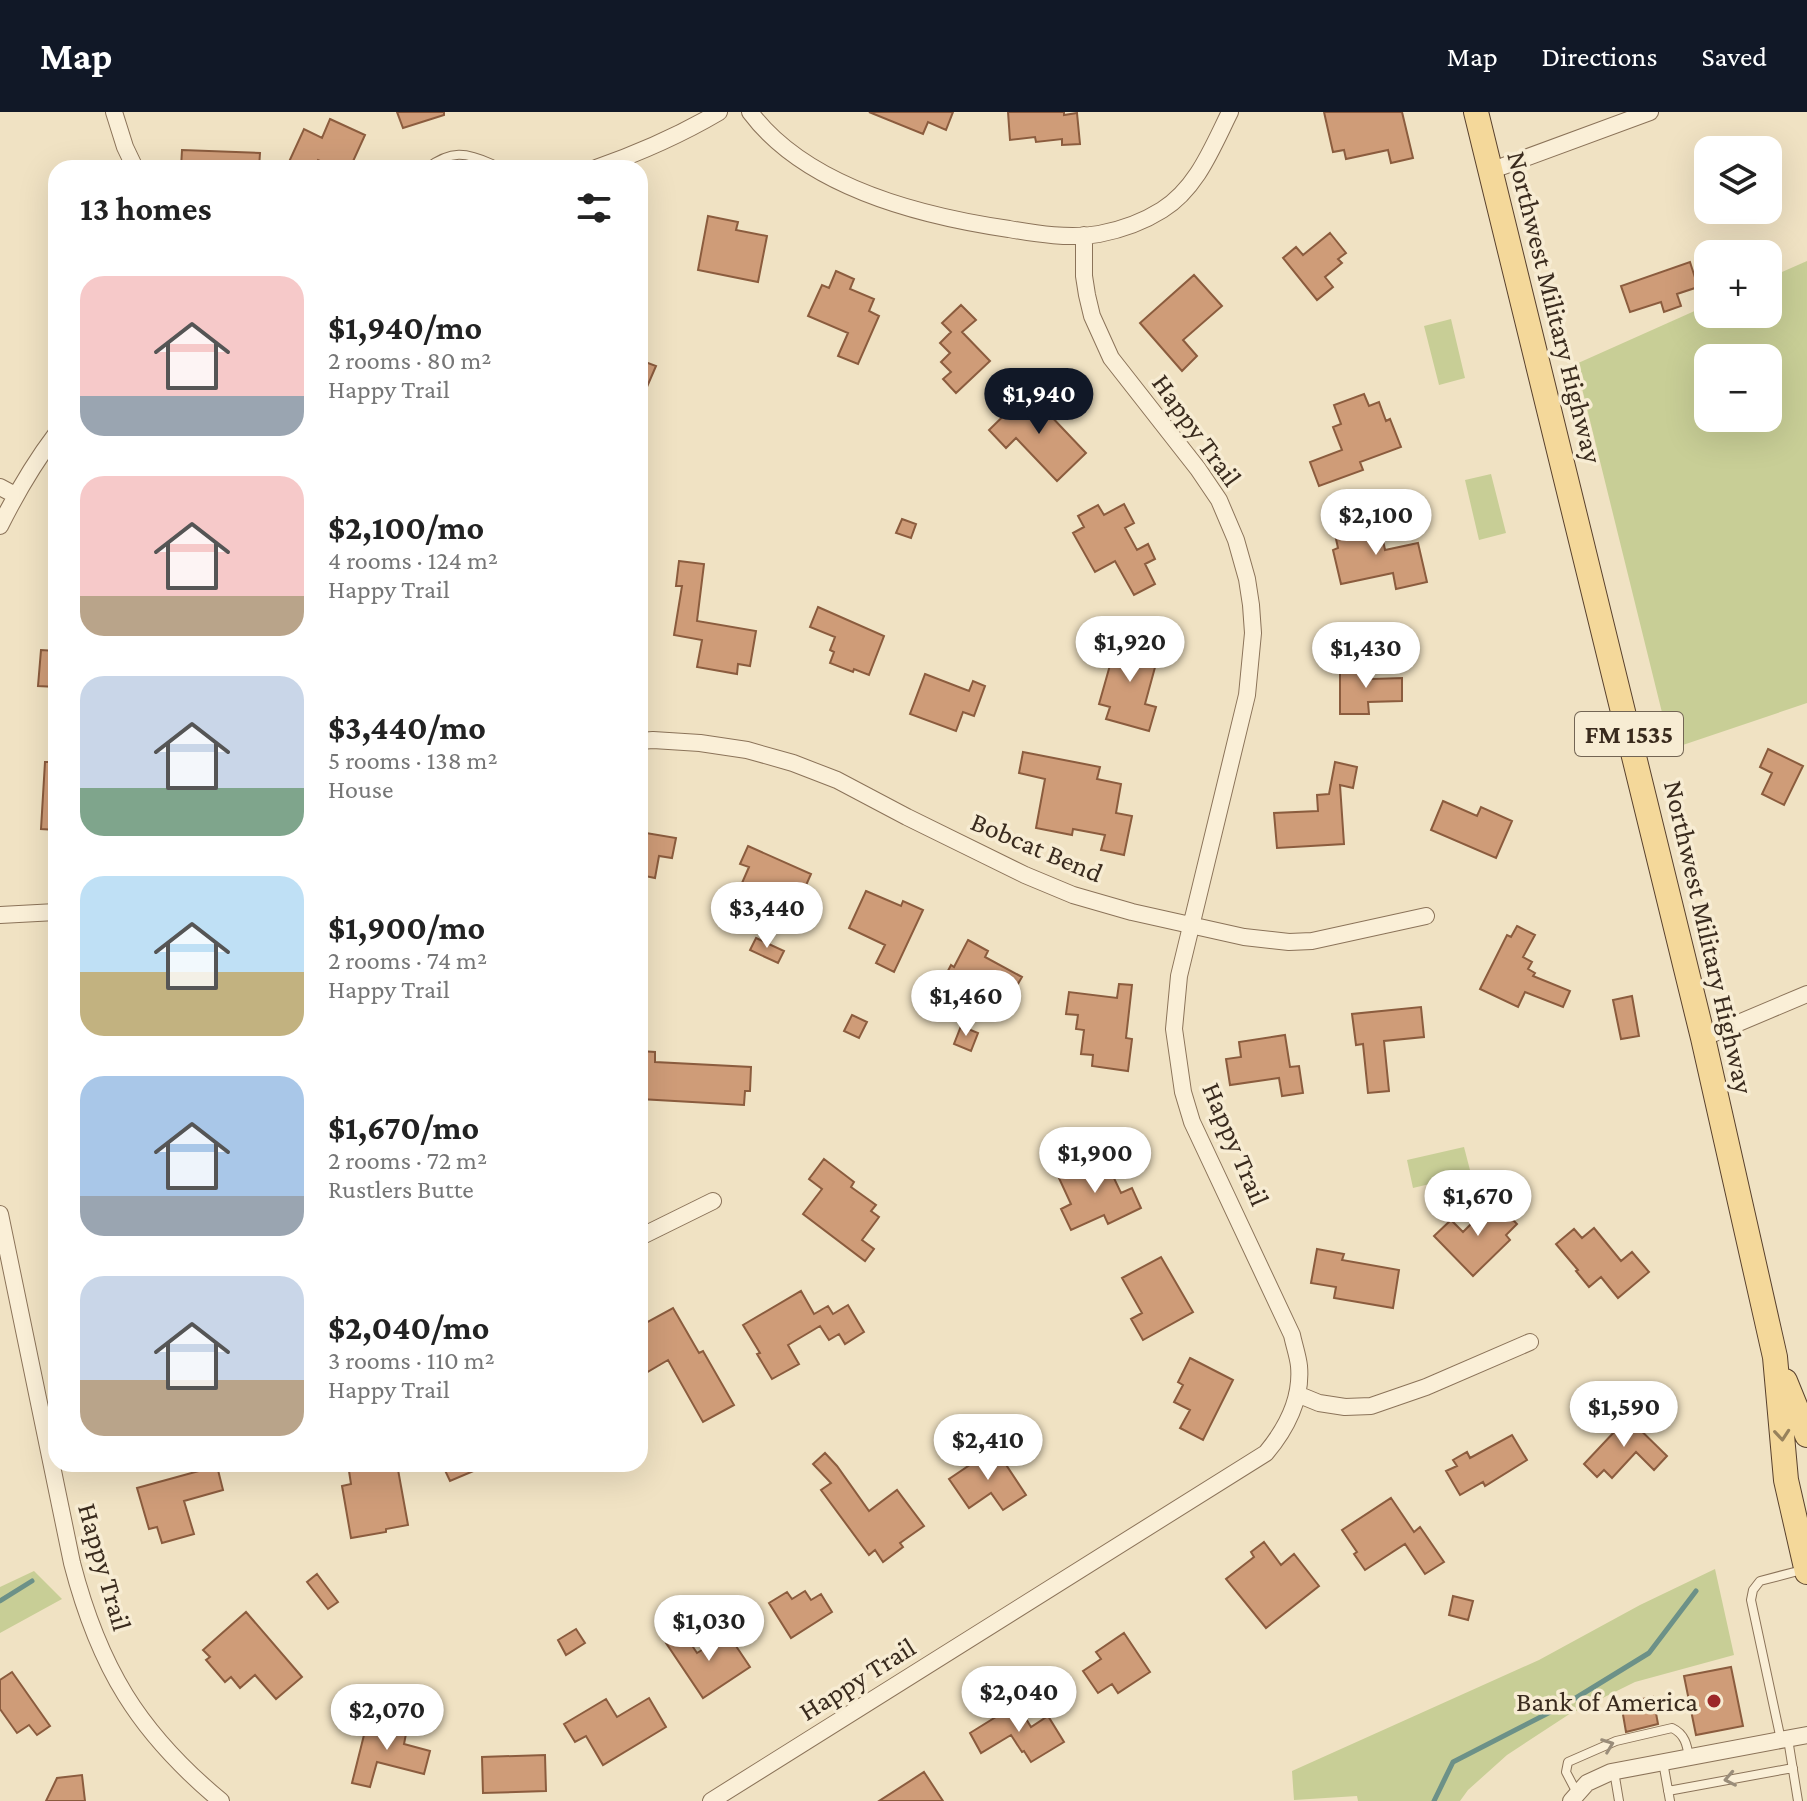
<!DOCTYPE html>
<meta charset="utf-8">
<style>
body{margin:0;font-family:"Crimson Pro",serif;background:#f6f6f6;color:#222;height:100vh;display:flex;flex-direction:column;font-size:30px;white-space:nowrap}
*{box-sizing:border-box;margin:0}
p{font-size:26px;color:#767676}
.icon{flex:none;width:44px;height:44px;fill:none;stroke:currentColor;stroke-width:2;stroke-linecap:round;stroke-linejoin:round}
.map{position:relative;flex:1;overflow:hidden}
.drawer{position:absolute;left:48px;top:48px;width:600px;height:1312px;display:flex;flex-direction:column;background:#fff;border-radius:24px;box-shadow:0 8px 32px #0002}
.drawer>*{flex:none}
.buttons{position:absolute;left:1694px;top:24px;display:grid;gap:16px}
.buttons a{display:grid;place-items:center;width:88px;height:88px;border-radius:16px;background:#fff;box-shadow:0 8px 32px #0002;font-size:40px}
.price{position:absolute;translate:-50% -68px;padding:0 18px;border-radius:28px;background:#fff;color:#222;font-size:26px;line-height:52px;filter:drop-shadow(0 2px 4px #0008)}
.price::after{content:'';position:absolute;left:50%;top:48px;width:24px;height:18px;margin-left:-12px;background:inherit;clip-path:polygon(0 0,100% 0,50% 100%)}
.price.active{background:#111827;color:#fff}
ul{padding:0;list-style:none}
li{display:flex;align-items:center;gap:24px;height:200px;padding:0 32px}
li span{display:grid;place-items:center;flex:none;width:224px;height:160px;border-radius:24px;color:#555}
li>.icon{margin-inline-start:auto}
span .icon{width:96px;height:96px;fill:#fffc;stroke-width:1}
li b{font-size:34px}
h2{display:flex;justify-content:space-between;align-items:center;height:96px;padding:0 32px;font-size:34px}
header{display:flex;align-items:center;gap:48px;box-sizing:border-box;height:112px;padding:0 40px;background:#111827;color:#fff}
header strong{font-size:38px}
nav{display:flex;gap:44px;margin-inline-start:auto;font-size:28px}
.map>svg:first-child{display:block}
.green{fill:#c8ce96;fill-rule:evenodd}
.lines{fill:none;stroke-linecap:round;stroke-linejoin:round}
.stream{stroke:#6c9188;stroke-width:5}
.building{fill:#cf9c78;stroke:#8b5c3e;stroke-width:2}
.lane-casing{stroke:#8b7359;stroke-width:10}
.street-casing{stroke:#8b7359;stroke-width:18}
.primary-casing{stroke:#59412d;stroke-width:26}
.lane{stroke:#faefd7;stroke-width:8}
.street{stroke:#faefd7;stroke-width:16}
.primary{stroke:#f4d89a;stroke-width:24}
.oneway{stroke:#97825c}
.oneway2{stroke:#9a8d7a}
.poi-dot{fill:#9c2728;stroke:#f7ecd3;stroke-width:3}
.labels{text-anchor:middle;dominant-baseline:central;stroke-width:7;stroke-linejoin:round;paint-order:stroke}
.shield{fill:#f7ecd3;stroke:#736554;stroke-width:2}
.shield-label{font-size:26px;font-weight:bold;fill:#3a2b1e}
.street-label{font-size:28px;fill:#3a2b1e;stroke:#f7ecd3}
.poi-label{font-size:28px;fill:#3a2b1e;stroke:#f7ecd3;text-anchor:end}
</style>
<header>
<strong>Map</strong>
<nav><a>Map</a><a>Directions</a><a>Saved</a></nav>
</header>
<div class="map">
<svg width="1807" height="1689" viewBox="0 0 1807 1689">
<rect width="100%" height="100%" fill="#f0e2c3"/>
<path class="green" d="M 1807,149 L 1807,591 L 1671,637 L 1576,252 L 1708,193 L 1708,202 L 1768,202 L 1768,166 ZM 1768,246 L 1768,306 L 1708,306 L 1708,246 Z
M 1451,207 L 1465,266 L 1439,273 L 1424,214 Z
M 1491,362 L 1506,421 L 1479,428 L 1465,368 Z
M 1464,1035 L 1471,1062 L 1413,1076 L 1407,1048 Z
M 1715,1457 L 1734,1543 L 1635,1570 L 1568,1603 L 1507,1643 L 1468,1678 L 1460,1689 L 1358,1689 L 1357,1684 L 1294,1688 L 1292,1659 L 1539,1548 L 1640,1493 Z
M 34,1459 L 62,1487 L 0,1521 L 0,1475 Z"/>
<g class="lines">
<path class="stream" d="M 0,1489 L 32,1469
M 1434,1689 L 1453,1650 L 1566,1592 L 1649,1541 L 1696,1479"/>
</g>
<path class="building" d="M 397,0 L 444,0 L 444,3 L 403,16 Z
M 869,0 L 953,0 L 946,18 L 928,10 L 923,22 Z
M 1008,0 L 1064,0 L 1064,3 L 1077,1 L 1080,32 L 1062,33 L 1062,27 L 1036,30 L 1035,25 L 1010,28 Z
M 1324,0 L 1402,0 L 1413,46 L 1391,51 L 1388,38 L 1346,47 L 1344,38 L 1333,40 Z
M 330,7 L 365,23 L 350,56 L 337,56 L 318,48 L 315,56 L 297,56 L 288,52 L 304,17 L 322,26 Z
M 182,38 L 260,41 L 259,56 L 181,56 Z
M 708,104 L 738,110 L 736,118 L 767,124 L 758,170 L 698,158 Z
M 1330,121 L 1346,141 L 1338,147 L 1342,151 L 1325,165 L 1333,175 L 1317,188 L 1283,146 L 1296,135 L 1303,143 Z
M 1690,150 L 1698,175 L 1677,182 L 1681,194 L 1664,200 L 1661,190 L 1630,200 L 1621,174 Z
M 836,159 L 854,167 L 850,177 L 874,187 L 869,199 L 879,204 L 858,252 L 838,244 L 848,221 L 808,204 L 822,173 L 829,176 Z
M 1194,163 L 1222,194 L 1183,228 L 1197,244 L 1182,259 L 1140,211 Z
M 961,193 L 976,208 L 962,220 L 990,249 L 956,281 L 943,267 L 951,260 L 941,250 L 950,241 L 940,231 L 951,220 L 942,211 Z
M 640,248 L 656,254 L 640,291 Z
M 1028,280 L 1086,341 L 1057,369 L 1016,326 L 1006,336 L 989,318 Z
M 1364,282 L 1369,294 L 1379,290 L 1386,309 L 1390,307 L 1401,335 L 1360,350 L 1363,358 L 1319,374 L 1310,350 L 1342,338 L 1333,315 L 1341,312 L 1334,293 Z
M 1124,392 L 1134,411 L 1125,416 L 1137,438 L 1148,432 L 1155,447 L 1145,452 L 1155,472 L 1134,483 L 1115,449 L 1095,460 L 1073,421 L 1084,415 L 1078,404 L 1098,393 L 1104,403 Z
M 902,407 L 916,412 L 911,426 L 896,421 Z
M 1379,408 L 1385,438 L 1418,431 L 1427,470 L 1396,477 L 1393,461 L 1341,472 L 1333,438 L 1338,436 L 1334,418 Z
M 679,449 L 704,452 L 697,509 L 756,519 L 750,554 L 738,552 L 737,562 L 697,555 L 702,528 L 674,523 L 682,474 L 676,474 Z
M 818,495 L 884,524 L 869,563 L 854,557 L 853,560 L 830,551 L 834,540 L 830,538 L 835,525 L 810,515 Z
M 1118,525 L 1160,537 L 1145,592 L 1156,595 L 1149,619 L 1106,607 L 1110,595 L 1099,592 Z
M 41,538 L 56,539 L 56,575 L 38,574 Z
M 1340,554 L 1372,554 L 1372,567 L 1402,566 L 1402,589 L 1368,590 L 1369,602 L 1340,602 Z
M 925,562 L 969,579 L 973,569 L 985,574 L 974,604 L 963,600 L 956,619 L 910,602 Z
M 1768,637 L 1803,654 L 1784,693 L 1762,682 L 1772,661 L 1760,655 Z
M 1023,640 L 1100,655 L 1097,667 L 1121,672 L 1116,701 L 1132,704 L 1124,743 L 1101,738 L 1105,723 L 1073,717 L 1072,723 L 1036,716 L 1045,667 L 1019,661 Z
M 45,650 L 56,650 L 56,718 L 41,717 Z
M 1335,650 L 1357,655 L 1353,676 L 1340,673 L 1344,732 L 1277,736 L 1274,701 L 1318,699 L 1317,683 L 1329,682 Z
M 1443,689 L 1477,704 L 1481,695 L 1512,709 L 1496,746 L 1431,718 Z
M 640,720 L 676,726 L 672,746 L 659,744 L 655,766 L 640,763 Z
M 748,734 L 811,762 L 792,805 L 756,789 L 746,811 L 728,803 L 749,755 L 740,752 Z
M 866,779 L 901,794 L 903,789 L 923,798 L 894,860 L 876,851 L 885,833 L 849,816 Z
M 1517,814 L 1535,823 L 1523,845 L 1532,850 L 1528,857 L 1535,861 L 1533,864 L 1570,879 L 1563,895 L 1525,880 L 1518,895 L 1480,877 L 1507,823 L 1511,825 Z
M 756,826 L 784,839 L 778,851 L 750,838 Z
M 968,828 L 988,839 L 985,845 L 1022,865 L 1004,896 L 980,883 L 975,893 L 940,874 L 951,853 L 954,855 Z
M 1119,872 L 1132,873 L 1126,926 L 1132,927 L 1128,959 L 1092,954 L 1093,943 L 1081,942 L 1084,918 L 1076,917 L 1078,903 L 1066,902 L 1069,880 L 1117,886 Z
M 1632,884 L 1639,924 L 1621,927 L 1613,888 Z
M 1421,895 L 1424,925 L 1384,929 L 1389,979 L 1368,981 L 1363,932 L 1356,933 L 1352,902 Z
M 852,903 L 867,910 L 859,926 L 844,919 Z
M 961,914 L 978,921 L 971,939 L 954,932 Z
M 1285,923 L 1290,955 L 1299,954 L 1303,981 L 1282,984 L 1279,966 L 1230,973 L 1226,947 L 1241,945 L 1239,930 Z
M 640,939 L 655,940 L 655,950 L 751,955 L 750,979 L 745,979 L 744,993 L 640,987 Z
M 1103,1043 L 1121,1081 L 1132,1076 L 1141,1096 L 1108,1112 L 1104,1103 L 1071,1118 L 1061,1097 L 1071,1092 L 1058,1064 Z
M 824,1047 L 854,1070 L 851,1075 L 876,1093 L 871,1099 L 879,1105 L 862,1128 L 874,1137 L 865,1149 L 803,1102 L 822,1077 L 809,1067 Z
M 1494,1089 L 1517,1112 L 1506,1123 L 1510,1128 L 1473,1164 L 1434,1124 L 1451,1108 L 1463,1120 Z
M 1594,1116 L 1621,1149 L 1632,1140 L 1649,1160 L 1618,1186 L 1601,1165 L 1589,1175 L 1576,1159 L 1578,1158 L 1556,1132 L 1574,1117 L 1582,1126 Z
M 1317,1137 L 1344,1142 L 1342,1148 L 1399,1158 L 1393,1196 L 1334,1186 L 1336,1175 L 1311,1171 Z
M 1161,1145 L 1193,1200 L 1143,1228 L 1131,1207 L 1142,1201 L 1122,1166 Z
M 801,1179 L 814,1202 L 828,1194 L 833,1202 L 848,1193 L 864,1220 L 845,1232 L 839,1222 L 829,1228 L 820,1214 L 788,1233 L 799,1252 L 772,1267 L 757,1242 L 760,1241 L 743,1213 Z
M 673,1196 L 699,1241 L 703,1239 L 734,1293 L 703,1310 L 668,1248 L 644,1262 L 640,1254 L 640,1214 Z
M 1190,1246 L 1233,1268 L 1203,1328 L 1180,1316 L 1190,1298 L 1174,1290 L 1183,1273 L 1178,1270 Z
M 1623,1301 L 1667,1344 L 1654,1358 L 1636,1340 L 1612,1366 L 1604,1358 L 1597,1365 L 1584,1352 L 1616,1318 L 1611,1314 Z
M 1512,1323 L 1527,1348 L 1485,1374 L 1483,1370 L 1460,1383 L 1446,1359 L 1457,1354 L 1453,1348 L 1467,1340 L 1470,1346 Z
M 995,1336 L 1026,1383 L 1003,1398 L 991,1381 L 969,1396 L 949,1367 Z
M 825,1341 L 837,1354 L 869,1399 L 897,1378 L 924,1414 L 900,1431 L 903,1435 L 883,1450 L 875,1438 L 869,1443 L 821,1378 L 831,1371 L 813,1352 Z
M 388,1352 L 397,1352 L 408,1413 L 386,1417 L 386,1420 L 351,1426 L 342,1374 L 351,1372 L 349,1359 Z
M 442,1352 L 490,1352 L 450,1369 Z
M 217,1354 L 223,1378 L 184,1389 L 194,1422 L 162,1431 L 157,1415 L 149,1417 L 137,1376 Z
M 1391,1386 L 1414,1420 L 1420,1415 L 1444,1450 L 1425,1462 L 1405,1432 L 1365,1458 L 1354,1442 L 1357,1440 L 1342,1418 Z
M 1264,1430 L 1281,1453 L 1294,1442 L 1319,1474 L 1266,1516 L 1226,1467 L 1254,1445 L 1251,1440 Z
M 317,1462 L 338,1490 L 328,1497 L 307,1470 Z
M 805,1479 L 811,1488 L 821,1482 L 832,1500 L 791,1526 L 769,1491 L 787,1480 L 792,1487 Z
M 1453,1484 L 1473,1489 L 1468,1508 L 1449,1503 Z
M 246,1500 L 302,1565 L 276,1587 L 255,1563 L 240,1576 L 231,1565 L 225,1570 L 206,1548 L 210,1545 L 203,1538 Z
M 576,1517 L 585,1531 L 566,1543 L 558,1528 Z
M 683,1520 L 697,1541 L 728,1522 L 750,1555 L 703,1586 L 666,1531 Z
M 1124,1521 L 1150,1560 L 1118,1581 L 1112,1572 L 1098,1581 L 1083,1559 L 1101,1547 L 1096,1540 Z
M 1731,1555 L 1743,1614 L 1696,1623 L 1684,1564 Z
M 12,1560 L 50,1614 L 37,1623 L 29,1613 L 17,1621 L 0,1597 L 0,1568 Z
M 1653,1585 L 1658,1612 L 1626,1620 L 1621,1591 Z
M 649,1586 L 666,1615 L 603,1653 L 586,1624 L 575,1630 L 564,1612 L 606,1587 L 617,1605 Z
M 1017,1592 L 1031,1615 L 1048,1604 L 1064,1630 L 1031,1650 L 1024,1639 L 1022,1640 L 1011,1623 L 981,1641 L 970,1621 Z
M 368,1607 L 407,1617 L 404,1632 L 430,1639 L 424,1662 L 377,1650 L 370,1675 L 352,1671 Z
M 545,1643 L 546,1679 L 483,1681 L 482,1645 Z
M 924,1660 L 943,1689 L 879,1689 Z
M 82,1663 L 85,1689 L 46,1689 L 57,1666 Z"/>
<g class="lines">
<g class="lane-casing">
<path id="lane" d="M 427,56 C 451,38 466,40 492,52 L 493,56
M 1788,1627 L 1798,1689
M 1781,1628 L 1751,1488 L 1753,1478 L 1760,1469 L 1802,1458
M 1663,1650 L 1670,1689
M 1614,1659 L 1619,1689
M 1668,1679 L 1793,1656
M 1577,1681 L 1566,1660 L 1568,1650 L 1616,1629 L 1672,1616 C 1685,1622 1687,1633 1689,1645"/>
</g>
<g class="street-casing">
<path id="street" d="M 114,0 L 125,35 L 135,56
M 750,0 C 806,75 920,104 1009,117 C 1037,122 1070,127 1099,122 C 1120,118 1143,110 1162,98 C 1197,76 1212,36 1230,0
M 596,56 C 639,41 680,23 719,0
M 1490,59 L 1650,0
M 0,375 L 15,383
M 0,414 C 16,382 34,351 56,322
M 640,629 L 653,628 L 700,631 L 747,638 L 793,651 L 837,668 L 907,705 L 1025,763 L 1073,783 L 1132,800 L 1244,825 L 1289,830 L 1312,829 L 1426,804
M 0,803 L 56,800
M 1703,926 L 1807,882
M 0,1102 L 72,1451 C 99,1555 138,1620 221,1689
M 640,1125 L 713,1089
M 1297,1282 L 1319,1291 L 1345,1295 L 1371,1294 L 1426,1275 L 1530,1230
M 711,1689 L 1266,1341 C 1286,1317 1302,1287 1299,1254 C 1298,1244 1294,1233 1292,1223 L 1192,1010 L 1183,980 L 1174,917 L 1179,864 L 1247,583 L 1253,521 L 1251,493 L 1247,467 L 1236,428 L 1219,388 L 1198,357 L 1111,246 L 1092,204 L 1087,183 L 1084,164 L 1084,123
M 1571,1689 L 1587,1671 L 1611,1660 L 1807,1623"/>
</g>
<g class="primary-casing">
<path id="primary" d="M 1476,0 L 1703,926 L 1775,1245 L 1786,1368 L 1807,1460
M 1785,1269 L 1807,1323"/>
</g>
<use href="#lane" class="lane"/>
<use href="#street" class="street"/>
<use href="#primary" class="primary"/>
</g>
<defs><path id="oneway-chevron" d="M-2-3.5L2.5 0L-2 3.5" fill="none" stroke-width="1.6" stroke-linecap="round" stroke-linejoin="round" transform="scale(2)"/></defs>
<use class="oneway" href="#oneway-chevron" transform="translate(1782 1323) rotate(85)"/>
<g class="oneway2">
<use href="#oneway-chevron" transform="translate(1608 1633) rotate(-21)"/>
<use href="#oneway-chevron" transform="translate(1730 1667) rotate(169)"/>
</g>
<circle class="poi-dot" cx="1714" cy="1589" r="8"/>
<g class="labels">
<rect class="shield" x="1575" y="600" width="108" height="44" rx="6"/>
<g class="shield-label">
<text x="1629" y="622">FM 1535</text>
</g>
<g class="street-label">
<text transform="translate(1555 195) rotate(76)">Northwest Military Highway</text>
<text transform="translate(1197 318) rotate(54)">Happy Trail</text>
<text transform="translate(1037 735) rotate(23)">Bobcat Bend</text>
<text transform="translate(1709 825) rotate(77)">Northwest Military Highway</text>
<text transform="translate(1236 1032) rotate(67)">Happy Trail</text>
<text transform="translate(105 1455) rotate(74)">Happy Trail</text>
<text transform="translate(857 1567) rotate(-32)">Happy Trail</text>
</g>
<g class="poi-label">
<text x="1698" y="1589">Bank of America</text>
</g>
</g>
</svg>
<div class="buttons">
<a><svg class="icon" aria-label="layers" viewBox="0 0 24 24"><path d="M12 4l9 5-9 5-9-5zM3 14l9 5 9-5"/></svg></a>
<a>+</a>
<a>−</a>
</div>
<b class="price active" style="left:1039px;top:324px">$1,940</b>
<b class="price" style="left:1376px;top:445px">$2,100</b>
<b class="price" style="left:1130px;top:572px">$1,920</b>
<b class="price" style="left:1366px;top:578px">$1,430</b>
<b class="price" style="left:767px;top:838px">$3,440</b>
<b class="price" style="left:966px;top:926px">$1,460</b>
<b class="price" style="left:1095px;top:1083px">$1,900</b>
<b class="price" style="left:1478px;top:1126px">$1,670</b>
<b class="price" style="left:1624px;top:1337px">$1,590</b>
<b class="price" style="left:988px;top:1370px">$2,410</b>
<b class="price" style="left:709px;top:1551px">$1,030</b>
<b class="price" style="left:1019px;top:1622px">$2,040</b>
<b class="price" style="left:387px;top:1640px">$2,070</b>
<section class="drawer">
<h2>13 homes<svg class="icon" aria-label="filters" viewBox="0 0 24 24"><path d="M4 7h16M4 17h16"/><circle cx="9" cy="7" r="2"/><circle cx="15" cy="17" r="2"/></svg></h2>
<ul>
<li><span style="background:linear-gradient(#f6c9c9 75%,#9aa5b1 0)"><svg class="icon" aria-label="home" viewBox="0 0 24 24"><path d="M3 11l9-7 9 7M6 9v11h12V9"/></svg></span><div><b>$1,940/mo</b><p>2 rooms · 80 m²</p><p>Happy Trail</p></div></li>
<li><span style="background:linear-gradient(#f6c9c9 75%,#b9a48a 0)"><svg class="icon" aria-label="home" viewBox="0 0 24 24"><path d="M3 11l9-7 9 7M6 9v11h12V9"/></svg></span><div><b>$2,100/mo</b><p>4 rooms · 124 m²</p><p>Happy Trail</p></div></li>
<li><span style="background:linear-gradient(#c9d6e8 70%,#7fa58c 0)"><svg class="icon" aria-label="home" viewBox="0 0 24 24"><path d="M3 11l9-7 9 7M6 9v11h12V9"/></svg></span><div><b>$3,440/mo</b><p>5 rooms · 138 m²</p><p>House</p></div></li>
<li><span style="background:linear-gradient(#bfe0f5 60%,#c2b280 0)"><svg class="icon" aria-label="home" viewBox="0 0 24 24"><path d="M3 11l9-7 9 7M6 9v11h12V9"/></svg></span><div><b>$1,900/mo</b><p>2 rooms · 74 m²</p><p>Happy Trail</p></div></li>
<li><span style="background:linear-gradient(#a9c7e8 75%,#9aa5b1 0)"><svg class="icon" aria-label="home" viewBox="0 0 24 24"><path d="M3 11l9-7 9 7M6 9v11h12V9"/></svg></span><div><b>$1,670/mo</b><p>2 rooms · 72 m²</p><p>Rustlers Butte</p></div></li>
<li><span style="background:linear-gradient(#c9d6e8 65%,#b9a48a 0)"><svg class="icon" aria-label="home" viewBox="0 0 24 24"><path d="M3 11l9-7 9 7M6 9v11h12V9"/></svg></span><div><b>$2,040/mo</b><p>3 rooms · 110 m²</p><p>Happy Trail</p></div></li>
</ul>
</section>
</div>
